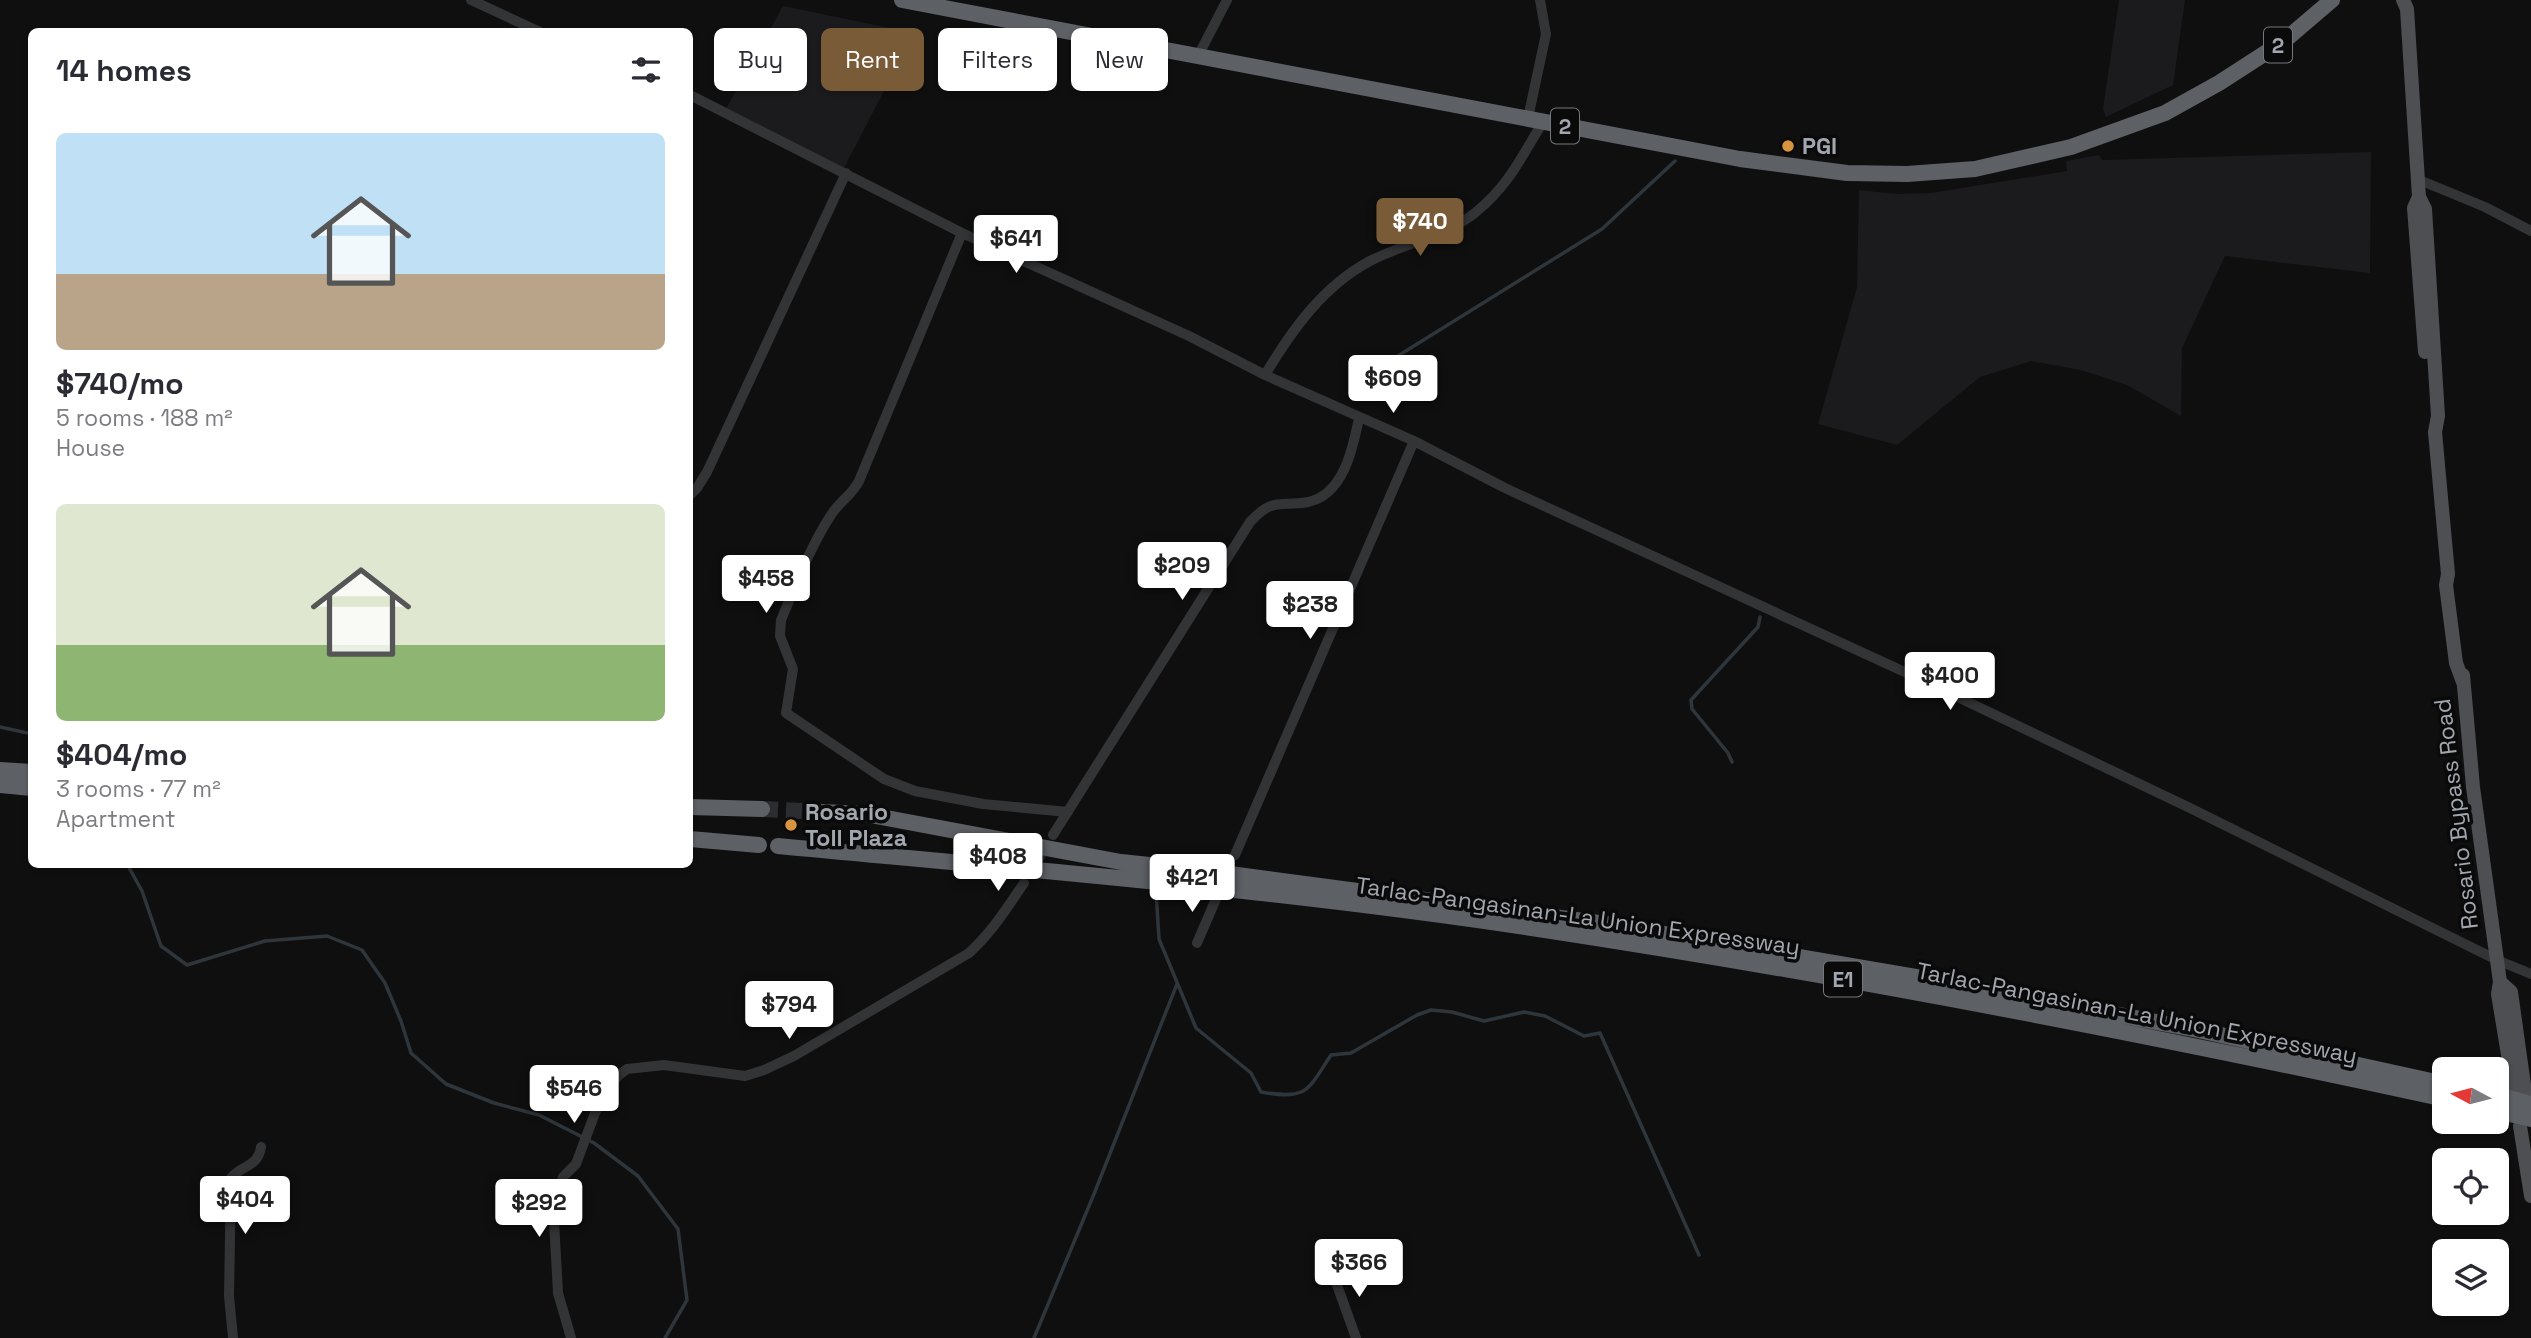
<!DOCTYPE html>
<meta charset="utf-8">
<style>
body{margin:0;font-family:"Space Grotesk",sans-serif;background:#f2f2f3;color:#2b2b33;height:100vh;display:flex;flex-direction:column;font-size:26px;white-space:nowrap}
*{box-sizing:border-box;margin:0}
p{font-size:23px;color:#7c7c81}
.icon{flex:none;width:38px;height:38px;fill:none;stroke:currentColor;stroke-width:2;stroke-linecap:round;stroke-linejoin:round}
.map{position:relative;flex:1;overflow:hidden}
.panel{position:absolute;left:28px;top:28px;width:665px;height:840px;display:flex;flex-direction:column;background:#fff;border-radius:10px;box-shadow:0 2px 5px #0004}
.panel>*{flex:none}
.top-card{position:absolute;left:714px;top:28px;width:665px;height:63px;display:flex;gap:14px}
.needle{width:46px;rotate:277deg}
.controls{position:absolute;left:2432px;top:1057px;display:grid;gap:14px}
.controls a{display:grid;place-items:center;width:77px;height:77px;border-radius:10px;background:#fff;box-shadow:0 2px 5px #0004;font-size:35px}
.price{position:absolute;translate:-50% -60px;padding:0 16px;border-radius:7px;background:#fff;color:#222;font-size:23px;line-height:46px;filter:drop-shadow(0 2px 4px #0008)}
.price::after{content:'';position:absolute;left:50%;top:42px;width:21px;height:16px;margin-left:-10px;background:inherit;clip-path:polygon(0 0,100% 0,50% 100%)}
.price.selected{background:#795b38;color:#fff}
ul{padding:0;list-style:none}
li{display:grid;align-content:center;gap:14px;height:371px;padding:0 28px}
li span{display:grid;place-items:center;height:217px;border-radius:10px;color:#555}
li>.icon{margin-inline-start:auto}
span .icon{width:126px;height:126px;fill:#fffc;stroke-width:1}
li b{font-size:30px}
h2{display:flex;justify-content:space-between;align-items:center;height:84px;padding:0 28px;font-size:30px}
.tag{padding:0 24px;border-radius:10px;background:#fff;box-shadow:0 2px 5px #0004;font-size:24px;line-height:63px}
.tag.selected{background:#795b38;color:#fff}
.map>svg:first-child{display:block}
.built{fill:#1b1b1d}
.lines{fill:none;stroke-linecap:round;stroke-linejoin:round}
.stream{stroke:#2e363b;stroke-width:3.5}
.minor-tunnel{stroke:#2c2d30;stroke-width:10;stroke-dasharray:10 5;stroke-linecap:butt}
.highway-tunnel{stroke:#2c2d30;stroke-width:16;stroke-dasharray:16 8;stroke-linecap:butt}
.minor{stroke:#333436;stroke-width:10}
.major{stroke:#4d4f53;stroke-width:14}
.highway{stroke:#5d6065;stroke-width:16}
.poi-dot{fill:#d8953f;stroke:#0a0a0b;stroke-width:2.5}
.labels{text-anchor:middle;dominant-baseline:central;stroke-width:7;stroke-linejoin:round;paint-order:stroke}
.shield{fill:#0a0a0b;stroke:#74787e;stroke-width:2}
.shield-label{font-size:21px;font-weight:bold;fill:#a2a7af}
.poi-label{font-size:23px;font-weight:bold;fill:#a2a7af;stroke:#0a0a0b;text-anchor:start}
.street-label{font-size:23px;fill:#a2a7af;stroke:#0a0a0b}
</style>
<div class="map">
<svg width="2531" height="1338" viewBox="0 0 2531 1338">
<rect width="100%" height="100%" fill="#0f0f10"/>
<path class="built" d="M 2119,0 L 2185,0 L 2173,85 L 2106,117 L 2103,109 Z
M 783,6 L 914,33 L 844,168 L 723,114 Z
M 2371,152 L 2370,273 L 2225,256 L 2182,348 L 2181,416 L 2127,385 L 2081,370 L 2031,361 L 1980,377 L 1897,445 L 1818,424 L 1857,287 L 1859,190 L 1895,194 L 1931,193 L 2067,171 L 2066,161 L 2099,155 L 2102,160 Z"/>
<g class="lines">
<path class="stream" d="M 1364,377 L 1602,229 L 1675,161
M 0,727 L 32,734
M 1732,762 L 1728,753 L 1692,709 L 1691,700 L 1758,627 L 1760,617
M 127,864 L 142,891 L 161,946 L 187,965 L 265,941 L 327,936 L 362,950 L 385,983 L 401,1021 L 411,1053 L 446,1084 L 494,1103 L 539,1115 L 594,1143 L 638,1176 L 678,1229 L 687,1300 L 665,1338
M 1156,891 L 1159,939 L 1196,1028 L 1251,1073 L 1261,1092 C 1308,1100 1307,1091 1331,1055 L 1351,1053 L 1417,1015 L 1431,1010 L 1452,1012 L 1484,1021 L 1524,1012 L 1545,1016 L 1584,1036 L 1600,1033 L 1699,1255
M 1034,1338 L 1094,1194 L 1177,984"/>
<path class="minor-tunnel" d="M 1029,875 L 1048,843"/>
<path class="highway-tunnel" d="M 762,809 L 822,812"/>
<path class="minor" d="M 471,0 L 540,32
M 1198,56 L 1227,0
M 690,95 L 962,233 L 1189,336 L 1265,375 L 1414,441 L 1505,488 L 1922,680 L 2190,808 L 2497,960 L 2531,974
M 1528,118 L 1546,34 L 1540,0
M 2417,179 L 2485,207 L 2531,231
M 962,233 L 859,481 C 852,495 839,502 831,515 C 810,547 796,585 781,620 L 780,636 L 793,669 L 786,713 L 884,779 L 915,791 L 983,804 L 1068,812
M 1265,375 C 1291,331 1323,286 1370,261 C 1404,243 1446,237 1476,212 C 1510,184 1521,157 1543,122
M 690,495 L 697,488 L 707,472 L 846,173
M 1053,835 L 1250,522 C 1273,497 1279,507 1308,502 C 1344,495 1353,447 1359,418
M 1235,855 L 1414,441
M 1197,943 L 1216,899
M 1332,1271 L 1356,1338
M 233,1338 L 229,1296 L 231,1178 C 242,1165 258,1167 261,1147
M 571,1338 L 558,1293 L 554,1221 L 557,1193 L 563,1177 L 576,1164 L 595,1113 L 606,1090 L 619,1075 L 627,1069 L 664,1065 L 745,1076 L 764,1070 L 794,1056 L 969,953 C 993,931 1006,909 1024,883"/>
<path class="major" d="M 2403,0 L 2407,9 L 2419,197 L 2425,209 L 2438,416 L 2435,432 L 2448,574 L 2446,585 L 2456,663 L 2463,682
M 2419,197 L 2414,208 L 2425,352
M 2463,675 L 2473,787 L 2500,982 L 2498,994 L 2514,1091
M 2500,982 L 2511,992 L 2525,1092
M 2520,1126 L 2531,1196"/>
<path class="highway" d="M 902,0 L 1740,159 L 1847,173 L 1907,174 L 1975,169 L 2071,147 L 2165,113 L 2219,83 L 2284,41 L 2332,0
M 0,770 L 32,772
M 0,785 L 32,788
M 690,807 L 762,809
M 822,812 L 865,814 L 1121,862 L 1215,872 L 1606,924 L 1945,982 L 2198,1030 L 2445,1084
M 690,839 L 759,845
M 778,846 C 1034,870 1291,891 1545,930 C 1847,976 2146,1034 2445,1099
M 2497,1095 L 2531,1104
M 2497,1111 L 2531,1119"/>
</g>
<g class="poi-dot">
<circle cx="1788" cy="146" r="7"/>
<circle cx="791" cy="825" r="7"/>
</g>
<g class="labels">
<g class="shield">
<rect x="2264" y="27.5" width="28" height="35" rx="5"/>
<rect x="1551" y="108.5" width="28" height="35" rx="5"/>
<rect x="1824" y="961.5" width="38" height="35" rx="5"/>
</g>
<g class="shield-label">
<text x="2278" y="45">2</text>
<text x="1565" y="126">2</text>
<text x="1843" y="979">E1</text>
</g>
<g class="poi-label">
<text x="1802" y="146">PGI</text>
<text x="805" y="812">Rosario<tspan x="805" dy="26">Toll Plaza</tspan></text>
</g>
<g class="street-label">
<text transform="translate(2456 814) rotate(-97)">Rosario Bypass Road</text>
<text transform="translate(1578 916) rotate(8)">Tarlac-Pangasinan-La Union Expressway</text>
<text transform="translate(2137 1013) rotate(11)">Tarlac-Pangasinan-La Union Expressway</text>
</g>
</g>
</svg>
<div class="controls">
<a><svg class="needle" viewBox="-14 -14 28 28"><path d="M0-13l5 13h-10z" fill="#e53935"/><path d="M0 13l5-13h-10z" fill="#7c7c81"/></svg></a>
<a><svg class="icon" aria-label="locate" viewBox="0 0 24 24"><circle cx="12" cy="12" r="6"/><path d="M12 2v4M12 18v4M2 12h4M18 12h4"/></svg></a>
<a><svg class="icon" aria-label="layers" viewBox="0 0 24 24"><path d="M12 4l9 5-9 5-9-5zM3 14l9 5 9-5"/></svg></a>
</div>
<b class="price selected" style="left:1420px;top:258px">$740</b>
<b class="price" style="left:1016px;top:275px">$641</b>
<b class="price" style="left:1393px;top:415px">$609</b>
<b class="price" style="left:1182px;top:602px">$209</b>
<b class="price" style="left:766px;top:615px">$458</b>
<b class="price" style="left:1310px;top:641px">$238</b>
<b class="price" style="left:1950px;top:712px">$400</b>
<b class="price" style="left:998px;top:893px">$408</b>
<b class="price" style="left:1192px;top:914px">$421</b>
<b class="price" style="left:789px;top:1041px">$794</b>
<b class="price" style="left:574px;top:1125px">$546</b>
<b class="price" style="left:245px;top:1236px">$404</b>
<b class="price" style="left:539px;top:1239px">$292</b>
<b class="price" style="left:1359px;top:1299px">$366</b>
<div class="top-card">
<a class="tag">Buy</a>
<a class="tag selected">Rent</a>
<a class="tag">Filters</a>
<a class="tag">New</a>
</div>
<section class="panel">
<h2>14 homes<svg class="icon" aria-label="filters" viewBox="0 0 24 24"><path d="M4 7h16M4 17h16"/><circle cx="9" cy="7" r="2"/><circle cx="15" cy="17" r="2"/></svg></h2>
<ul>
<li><span style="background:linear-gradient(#bfe0f5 65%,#b9a48a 0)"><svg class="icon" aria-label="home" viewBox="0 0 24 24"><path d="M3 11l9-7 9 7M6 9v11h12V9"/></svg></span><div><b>$740/mo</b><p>5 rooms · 188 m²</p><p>House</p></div></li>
<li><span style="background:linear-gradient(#dfe7d0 65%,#8fb573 0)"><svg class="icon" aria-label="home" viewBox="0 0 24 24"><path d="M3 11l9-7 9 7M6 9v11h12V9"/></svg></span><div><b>$404/mo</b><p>3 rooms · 77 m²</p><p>Apartment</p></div></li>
</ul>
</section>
</div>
